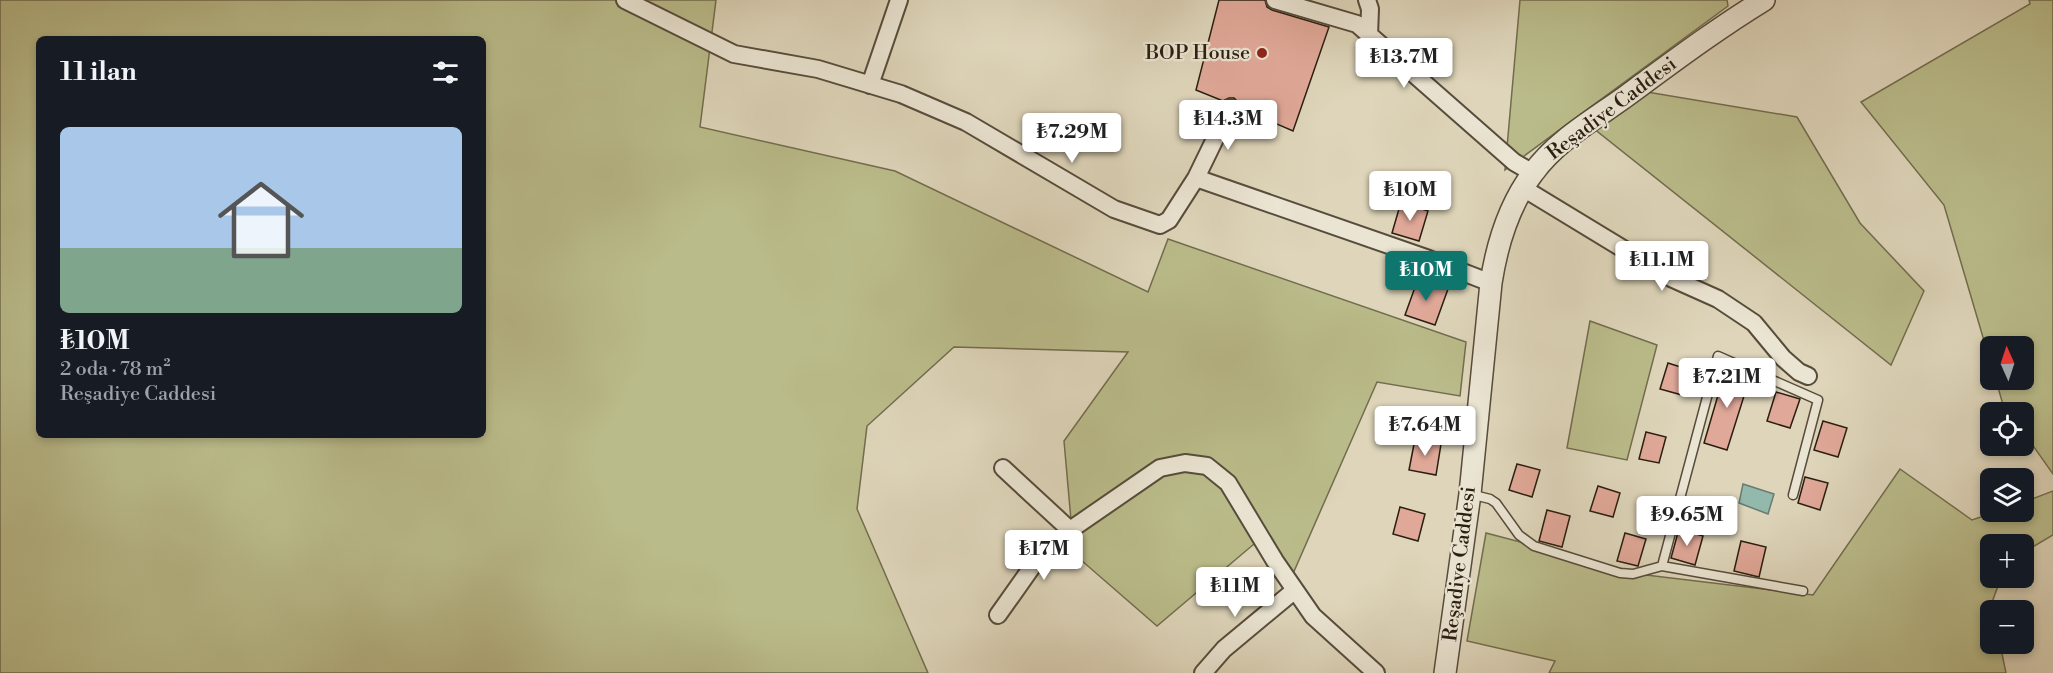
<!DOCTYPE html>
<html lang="tr">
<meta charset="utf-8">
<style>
body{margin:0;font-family:"Libre Bodoni",serif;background:#20242c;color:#f1f3f6;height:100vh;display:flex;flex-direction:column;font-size:22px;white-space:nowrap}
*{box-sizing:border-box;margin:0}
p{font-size:20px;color:#9ea1a6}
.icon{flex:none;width:33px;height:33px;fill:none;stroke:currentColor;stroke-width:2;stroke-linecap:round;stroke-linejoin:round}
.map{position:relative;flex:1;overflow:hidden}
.drawer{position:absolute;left:36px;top:36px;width:450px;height:402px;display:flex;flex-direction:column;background:#171b24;border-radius:9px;box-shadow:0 3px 9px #0003}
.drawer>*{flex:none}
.needle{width:39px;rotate:357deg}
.controls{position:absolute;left:1980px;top:336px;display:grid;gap:12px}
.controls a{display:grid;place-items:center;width:54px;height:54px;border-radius:9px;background:#171b24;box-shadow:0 3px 9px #0003;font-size:30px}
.price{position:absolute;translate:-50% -51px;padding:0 14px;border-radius:6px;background:#fff;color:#222;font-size:20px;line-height:39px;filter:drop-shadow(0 2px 3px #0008)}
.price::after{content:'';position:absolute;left:50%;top:36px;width:18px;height:14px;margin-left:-9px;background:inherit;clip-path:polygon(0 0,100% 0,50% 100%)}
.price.on{background:#0f766e;color:#fff}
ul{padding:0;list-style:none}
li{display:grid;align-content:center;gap:12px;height:318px;padding:0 24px}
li+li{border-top:2px solid #363941}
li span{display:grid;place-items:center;height:186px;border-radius:9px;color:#555}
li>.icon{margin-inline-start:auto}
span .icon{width:108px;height:108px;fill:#fffc;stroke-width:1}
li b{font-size:26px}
h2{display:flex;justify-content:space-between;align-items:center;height:72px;padding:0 24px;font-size:26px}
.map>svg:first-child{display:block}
.green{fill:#babb8a;stroke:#726c4e;stroke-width:1.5;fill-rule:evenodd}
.water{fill:#93b9ad;stroke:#697b6f;stroke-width:1.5}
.building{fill:#e0a898;stroke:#2a1e11;stroke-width:1.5}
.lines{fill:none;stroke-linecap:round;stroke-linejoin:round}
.service-casing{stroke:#574c3b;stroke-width:11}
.minor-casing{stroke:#574c3b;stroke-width:20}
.tertiary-casing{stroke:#574c3b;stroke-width:24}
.service{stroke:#eae4d2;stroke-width:8}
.minor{stroke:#eae4d2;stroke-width:16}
.tertiary{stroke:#eae4d2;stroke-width:21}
.poi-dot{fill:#8f2418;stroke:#eae4d2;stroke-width:2}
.labels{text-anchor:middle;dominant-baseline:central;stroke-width:4.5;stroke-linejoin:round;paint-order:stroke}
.poi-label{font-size:20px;fill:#2a1e11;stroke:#eae4d2;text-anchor:end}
.street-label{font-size:20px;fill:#2a1e11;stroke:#eae4d2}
</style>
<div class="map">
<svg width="2053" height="673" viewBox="0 0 2053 673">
<rect width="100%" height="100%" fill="#ded5ba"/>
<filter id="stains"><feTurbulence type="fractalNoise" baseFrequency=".00333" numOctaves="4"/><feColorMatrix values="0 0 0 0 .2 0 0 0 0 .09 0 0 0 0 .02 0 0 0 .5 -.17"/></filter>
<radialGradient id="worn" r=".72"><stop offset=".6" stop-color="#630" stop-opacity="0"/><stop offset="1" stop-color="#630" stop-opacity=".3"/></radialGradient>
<path class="green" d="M 0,0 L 716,0 L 700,127 L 895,171 L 1148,292 L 1168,239 L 1466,342 L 1460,396 L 1377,382 L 1288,585 L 1254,544 L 1157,626 L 1074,554 L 1064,441 L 1128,352 L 954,347 L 867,426 L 857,509 L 928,673 L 0,673 ZM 39,39 L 483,39 L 483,435 L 39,435 Z
M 1520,0 L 1727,0 L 1728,6 L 1505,170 Z
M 2029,0 L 2053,0 L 2053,474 L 2024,433 L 2024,412 L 2009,412 L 2003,405 L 1996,380 L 2024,380 L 2024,346 L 1990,346 L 1990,361 L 1944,205 L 1861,102 L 2030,4 Z
M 1647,92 L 1797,117 L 1860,223 L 1924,291 L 1891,365 L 1588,124 Z
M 1590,321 L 1657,345 L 1627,460 L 1567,448 Z
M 1900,469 L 1972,520 L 1996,512 L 2024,512 L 2024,502 L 2053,491 L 2053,535 L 2024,552 L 2024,544 L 1990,544 L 1990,578 L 2001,578 L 1991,605 L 1990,644 L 2000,644 L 2006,673 L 1549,673 L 1555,661 L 1467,641 L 1486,533 L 1646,575 L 1813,595 Z"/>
<path class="water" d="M 1743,484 L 1774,494 L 1768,514 L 1739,503 Z"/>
<path class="building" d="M 1219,0 L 1265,0 L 1267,7 L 1272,10 L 1329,27 L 1293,131 L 1240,108 L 1239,103 L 1234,98 L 1229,98 L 1223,101 L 1196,90 Z
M 1401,202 L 1428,211 L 1419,241 L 1392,233 Z
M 1418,279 L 1448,289 L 1435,325 L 1405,315 Z
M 1668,363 L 1690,370 L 1682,395 L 1660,389 Z
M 1726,368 L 1750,377 L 1727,450 L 1704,443 Z
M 1776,392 L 1800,399 L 1790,428 L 1767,421 Z
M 1823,421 L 1847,428 L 1838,457 L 1814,450 Z
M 1646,432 L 1666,437 L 1659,463 L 1639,459 Z
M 1415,439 L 1441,444 L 1436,475 L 1409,470 Z
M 1517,464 L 1540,470 L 1532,497 L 1509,490 Z
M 1805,477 L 1828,483 L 1820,510 L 1798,503 Z
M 1598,486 L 1620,493 L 1613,517 L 1590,511 Z
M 1400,507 L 1425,514 L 1418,541 L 1393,534 Z
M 1547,510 L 1570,516 L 1562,547 L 1539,541 Z
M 1679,529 L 1703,536 L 1695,565 L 1671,558 Z
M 1625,533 L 1646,539 L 1638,566 L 1617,561 Z
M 1741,541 L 1766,547 L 1759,577 L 1734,571 Z"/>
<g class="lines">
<g class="service-casing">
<path id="service" d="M 1470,494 L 1490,499 L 1496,503 L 1519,535 L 1534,546 L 1620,573 L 1633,574 L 1662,566 L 1803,591
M 1662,566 L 1718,356 L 1818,400 L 1793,495"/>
</g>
<g class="minor-casing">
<path id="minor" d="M 625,0 L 734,54 L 818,69 L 901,94 L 966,122 L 1114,209 L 1160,225 L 1169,220 L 1196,178 L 1429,259 L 1491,283
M 1275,0 L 1357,24 L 1514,162 L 1533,173
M 1367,0 L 1370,9 L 1369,35
M 870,85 L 899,0
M 1196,178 L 1230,108
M 1523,188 L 1671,278 L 1718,299 L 1754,323 L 1783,358 L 1799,372 L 1808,376
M 1003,468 L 1070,530 L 1160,468 L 1185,463 L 1207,466 L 1228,483 L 1275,561 L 1313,616 L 1376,673
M 998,615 L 1032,567 L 1070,530
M 1203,673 L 1224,649 L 1295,590"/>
</g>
<g class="tertiary-casing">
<path id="tertiary" d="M 1445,673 L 1470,494 L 1491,283 C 1497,244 1508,206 1533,173 C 1556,141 1593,120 1625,97 C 1670,64 1715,30 1764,0"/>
</g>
<use href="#service" class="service"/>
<use href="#minor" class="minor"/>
<use href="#tertiary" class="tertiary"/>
</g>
<circle class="poi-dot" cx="1262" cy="53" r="6"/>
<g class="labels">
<g class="poi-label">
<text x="1250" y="53">BOP House</text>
</g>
<g class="street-label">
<text transform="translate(1612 109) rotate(-37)">Reşadiye Caddesi</text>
<text transform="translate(1460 564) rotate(-83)">Reşadiye Caddesi</text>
</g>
</g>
<rect width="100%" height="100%" filter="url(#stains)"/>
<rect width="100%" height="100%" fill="url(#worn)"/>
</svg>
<div class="controls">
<a><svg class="needle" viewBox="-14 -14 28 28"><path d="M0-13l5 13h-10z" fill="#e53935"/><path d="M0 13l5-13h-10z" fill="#9ea1a6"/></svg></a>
<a><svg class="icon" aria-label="locate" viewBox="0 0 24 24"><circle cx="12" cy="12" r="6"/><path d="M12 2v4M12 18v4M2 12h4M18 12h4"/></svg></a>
<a><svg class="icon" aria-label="layers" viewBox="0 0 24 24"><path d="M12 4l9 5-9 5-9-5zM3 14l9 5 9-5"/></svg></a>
<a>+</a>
<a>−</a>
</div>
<b class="price" style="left:1404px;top:89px">₺13.7M</b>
<b class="price" style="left:1228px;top:151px">₺14.3M</b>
<b class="price" style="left:1072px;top:164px">₺7.29M</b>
<b class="price" style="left:1410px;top:222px">₺10M</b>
<b class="price" style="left:1662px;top:292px">₺11.1M</b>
<b class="price on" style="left:1426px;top:302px">₺10M</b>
<b class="price" style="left:1727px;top:409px">₺7.21M</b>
<b class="price" style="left:1425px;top:457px">₺7.64M</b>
<b class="price" style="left:1687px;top:547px">₺9.65M</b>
<b class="price" style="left:1044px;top:581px">₺17M</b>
<b class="price" style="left:1235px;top:618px">₺11M</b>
<section class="drawer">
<h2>11 ilan<svg class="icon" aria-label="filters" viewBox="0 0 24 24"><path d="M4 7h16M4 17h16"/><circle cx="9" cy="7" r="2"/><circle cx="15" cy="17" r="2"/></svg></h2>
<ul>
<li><span style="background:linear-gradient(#a9c7e8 65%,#7fa58c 0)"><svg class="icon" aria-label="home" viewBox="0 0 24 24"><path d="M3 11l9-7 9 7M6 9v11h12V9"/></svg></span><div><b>₺10M</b><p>2 oda · 78 m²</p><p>Reşadiye Caddesi</p></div></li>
</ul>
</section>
</div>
